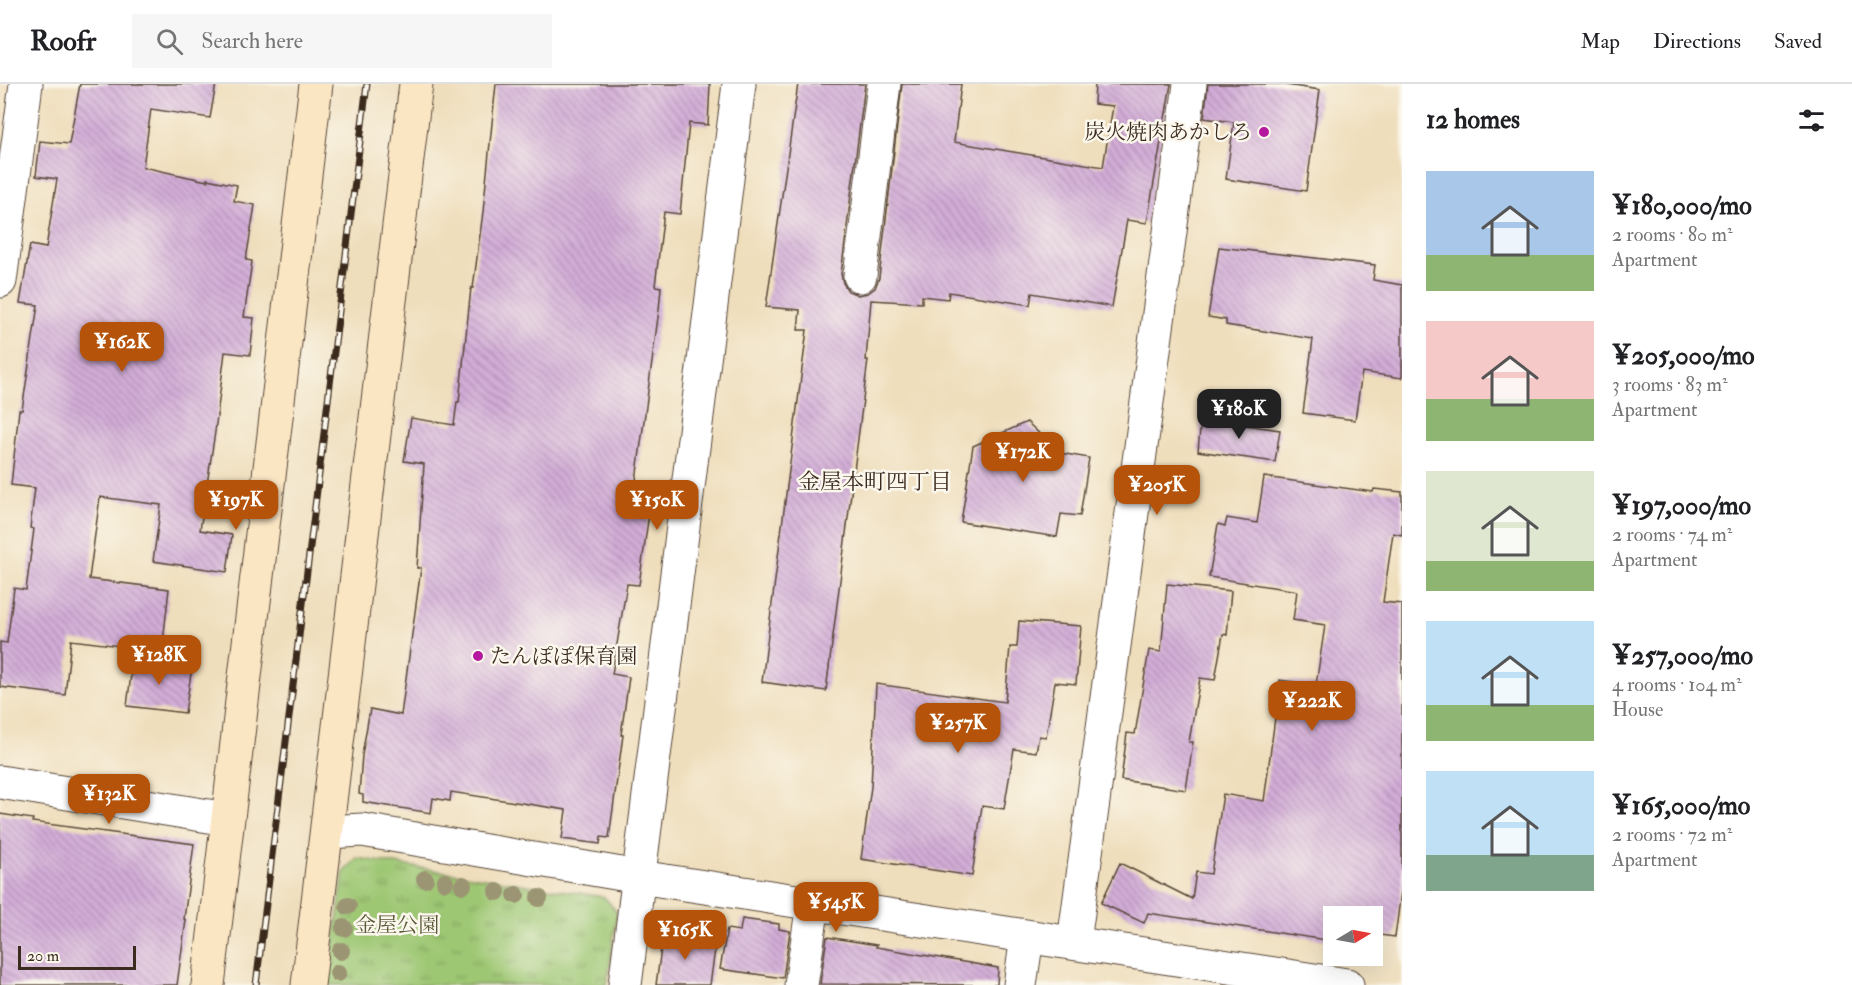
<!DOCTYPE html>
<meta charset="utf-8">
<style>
body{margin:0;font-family:"IM FELL Double Pica","Noto Serif JP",serif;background:#f6f6f6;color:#202124;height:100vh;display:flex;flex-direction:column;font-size:22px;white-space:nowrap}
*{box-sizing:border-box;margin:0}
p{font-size:20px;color:#757577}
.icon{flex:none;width:33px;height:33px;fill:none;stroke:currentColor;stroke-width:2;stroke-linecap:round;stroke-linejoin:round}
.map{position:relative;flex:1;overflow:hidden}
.panel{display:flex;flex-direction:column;background:#fff;width:450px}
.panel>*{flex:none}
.needle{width:39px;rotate:80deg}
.tools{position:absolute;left:1323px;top:822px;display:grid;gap:12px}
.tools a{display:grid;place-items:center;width:60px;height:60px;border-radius:0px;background:#fff;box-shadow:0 6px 24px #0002;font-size:30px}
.scale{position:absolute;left:18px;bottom:15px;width:118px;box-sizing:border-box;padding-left:6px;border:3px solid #3b2a1e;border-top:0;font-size:16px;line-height:21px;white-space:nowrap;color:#3b2a1e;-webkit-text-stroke:4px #fbf7ec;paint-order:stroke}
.price{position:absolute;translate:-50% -51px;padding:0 14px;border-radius:12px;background:#b45309;color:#fff;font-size:20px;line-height:39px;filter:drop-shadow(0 2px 3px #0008)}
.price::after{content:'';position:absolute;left:50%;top:36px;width:18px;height:14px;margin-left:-9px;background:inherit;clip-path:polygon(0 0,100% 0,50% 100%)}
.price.on{background:#222;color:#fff}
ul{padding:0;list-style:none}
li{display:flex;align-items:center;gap:18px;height:150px;padding:0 24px}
li span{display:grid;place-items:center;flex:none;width:168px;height:120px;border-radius:0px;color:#555}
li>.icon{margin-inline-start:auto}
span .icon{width:72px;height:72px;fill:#fffc;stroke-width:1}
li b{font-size:26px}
h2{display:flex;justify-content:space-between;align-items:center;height:72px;padding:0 24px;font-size:26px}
header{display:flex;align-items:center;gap:36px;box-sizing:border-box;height:84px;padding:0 30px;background:#fff;border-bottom:2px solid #e0e0e0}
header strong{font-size:28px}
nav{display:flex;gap:33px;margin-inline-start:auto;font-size:21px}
.search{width:420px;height:54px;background:#f6f6f6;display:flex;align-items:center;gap:15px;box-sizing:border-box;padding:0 21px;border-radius:0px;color:#757577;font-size:22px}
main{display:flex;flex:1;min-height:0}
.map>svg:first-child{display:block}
.park{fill:url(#park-tufts);stroke:#6c7848;stroke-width:1.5}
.building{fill:url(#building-back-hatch)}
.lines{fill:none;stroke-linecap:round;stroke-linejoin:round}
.street-casing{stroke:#564536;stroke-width:35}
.secondary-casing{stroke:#564536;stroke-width:35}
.street{stroke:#fff;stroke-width:33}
.secondary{stroke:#fbe6c4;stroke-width:33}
.rail-casing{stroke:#3b2a1e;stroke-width:7}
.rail{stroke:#fbf7ec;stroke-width:4.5;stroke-dasharray:14;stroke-linecap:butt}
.tree{fill:#9c9573}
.poi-dot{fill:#b5179e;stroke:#fbf7ec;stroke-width:2}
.labels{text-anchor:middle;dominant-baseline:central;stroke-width:5;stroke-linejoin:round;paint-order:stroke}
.poi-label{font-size:21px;fill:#3b2a1e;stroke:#fbf7ec;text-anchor:end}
.park-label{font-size:21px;fill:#595938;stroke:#fbf7ec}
.neighbourhood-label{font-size:22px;fill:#3b2a1e;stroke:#fbf7ec}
</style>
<header>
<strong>Roofr</strong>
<div class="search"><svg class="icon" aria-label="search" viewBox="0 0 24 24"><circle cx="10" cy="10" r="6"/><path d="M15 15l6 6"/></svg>Search here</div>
<nav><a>Map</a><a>Directions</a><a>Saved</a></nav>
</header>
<main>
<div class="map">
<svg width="1402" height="901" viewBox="0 0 1402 901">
<defs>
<pattern id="park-tufts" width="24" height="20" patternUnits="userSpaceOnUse" patternTransform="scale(1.5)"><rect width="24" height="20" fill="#9ec773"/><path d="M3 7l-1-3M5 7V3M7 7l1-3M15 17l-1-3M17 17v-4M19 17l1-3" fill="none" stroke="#82a25e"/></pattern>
<pattern id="building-back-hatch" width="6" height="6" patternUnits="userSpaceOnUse" patternTransform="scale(1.5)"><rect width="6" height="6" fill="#d3add8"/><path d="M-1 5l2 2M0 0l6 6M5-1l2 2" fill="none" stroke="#ac8daf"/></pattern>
</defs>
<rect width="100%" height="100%" fill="#fbf7ec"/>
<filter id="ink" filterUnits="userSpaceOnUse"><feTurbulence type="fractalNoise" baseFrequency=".0167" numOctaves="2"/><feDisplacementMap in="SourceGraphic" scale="12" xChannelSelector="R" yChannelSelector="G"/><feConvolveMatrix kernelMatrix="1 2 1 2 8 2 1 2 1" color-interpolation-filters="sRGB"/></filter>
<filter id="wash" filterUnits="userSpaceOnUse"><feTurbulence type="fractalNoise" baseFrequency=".008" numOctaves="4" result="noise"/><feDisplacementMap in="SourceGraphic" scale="24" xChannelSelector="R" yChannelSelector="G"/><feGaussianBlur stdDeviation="1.35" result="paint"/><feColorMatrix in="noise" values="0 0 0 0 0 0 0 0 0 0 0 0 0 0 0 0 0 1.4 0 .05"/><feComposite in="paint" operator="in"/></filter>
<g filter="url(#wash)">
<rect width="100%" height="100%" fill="#efdebc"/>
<path class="park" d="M 357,774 L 604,813 L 617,828 L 607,901 L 328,901 L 344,787 Z"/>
<g id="blocks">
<path class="building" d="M 80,0 L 216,0 L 210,34 L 151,25 L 143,83 L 207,97 L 207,95 L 237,101 L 234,117 L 255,121 L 246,176 L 252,177 L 244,233 L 254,234 L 250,271 L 225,268 L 215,348 L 200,446 L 232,451 L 227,488 L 153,477 L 161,421 L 100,413 L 89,495 L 169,505 L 162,567 L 71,556 L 65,611 L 0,603 L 0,558 L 7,559 L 14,504 L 26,506 L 34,445 L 30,444 L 35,404 L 11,401 L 19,326 L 22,326 L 38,221 L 20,219 L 30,161 L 46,164 L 57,95 L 36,92 L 40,57 L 69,60 Z
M 496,0 L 710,0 L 708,41 L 689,39 L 680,130 L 664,128 L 655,202 L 661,203 L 659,226 L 632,426 L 649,429 L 639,501 L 627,500 L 612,590 L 629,593 L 621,651 L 623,651 L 609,754 L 601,753 L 600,760 L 562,755 L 566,726 L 451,708 L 450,717 L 433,714 L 431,729 L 363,718 L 363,711 L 359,710 L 362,671 L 370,625 L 401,631 L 421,484 L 417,484 L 424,380 L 404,377 L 411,334 L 454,341 L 457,318 L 459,318 L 471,204 L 473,204 L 483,128 Z
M 798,0 L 865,0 L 841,190 L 843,199 L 848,207 L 858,211 L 868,209 L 875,204 L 879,194 L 902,0 L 961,0 L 954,58 L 1103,83 L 1113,22 L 1094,20 L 1095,0 L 1171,0 L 1147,139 L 1127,136 L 1112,223 L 1032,209 L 1030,221 L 949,208 L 948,215 L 922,212 L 922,219 L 871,216 L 866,276 L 868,276 L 826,607 L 762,598 L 807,246 L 798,246 L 800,226 L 766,223 Z
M 1208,0 L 1279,0 L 1320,6 L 1306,107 L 1226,95 L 1234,38 L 1204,34 Z
M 1219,163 L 1375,181 L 1373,196 L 1402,201 L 1402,294 L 1362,288 L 1355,336 L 1303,329 L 1313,255 L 1226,241 L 1226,236 L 1208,233 Z
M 1201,335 L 1280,346 L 1275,378 L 1198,367 Z
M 1027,338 L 1060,369 L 1089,374 L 1080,432 L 1061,430 L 1057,453 L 961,438 L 973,362 Z
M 1264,393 L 1373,408 L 1374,405 L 1402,408 L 1402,451 L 1393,449 L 1383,518 L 1402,520 L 1402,800 L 1395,853 L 1372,850 L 1372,832 L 1334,832 L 1333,857 L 1148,829 L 1144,839 L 1101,819 L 1120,779 L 1192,815 L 1196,788 L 1211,790 L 1223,710 L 1264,717 L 1280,596 L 1316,601 L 1325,541 L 1293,536 L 1297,507 L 1209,493 L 1218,440 L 1225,442 L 1227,434 L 1257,439 Z
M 1167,500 L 1231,507 L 1227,551 L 1223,550 L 1215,596 L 1200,594 L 1189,658 L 1193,658 L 1186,706 L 1121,696 L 1127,649 L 1135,650 L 1149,566 L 1161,568 Z
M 1019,537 L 1081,542 L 1076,600 L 1055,598 L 1046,653 L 1039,652 L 1036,668 L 1014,665 L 1004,725 L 982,722 L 972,792 L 861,775 L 871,703 L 876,600 L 1005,618 L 1010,563 L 1017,563 Z
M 133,575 L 192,583 L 185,629 L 127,622 Z
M 0,730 L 33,735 L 32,738 L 194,760 L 184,835 L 186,836 L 177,901 L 0,901 Z
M 742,835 L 779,840 L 779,845 L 790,847 L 783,894 L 720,885 L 727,845 L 740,847 Z
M 663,850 L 716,858 L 710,901 L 656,901 Z
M 827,853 L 877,861 L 876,863 L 998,884 L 997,901 L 820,900 Z"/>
</g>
</g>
<g filter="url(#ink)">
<use href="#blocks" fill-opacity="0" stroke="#564536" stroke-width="1.5"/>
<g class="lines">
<g class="street-casing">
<path id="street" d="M 860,192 L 884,0
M 0,197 L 26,0
M 0,698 L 227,735
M 328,748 L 362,746 L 639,793 L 1347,901
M 1074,858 L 1190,0
M 625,901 L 739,0
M 801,901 L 813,820
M 1020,901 L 1027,853"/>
</g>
<g class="secondary-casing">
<path id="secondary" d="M 208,901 L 316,0
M 308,901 L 416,0"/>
</g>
<use href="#street" class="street"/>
<use href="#secondary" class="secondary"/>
<g class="rail-casing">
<path id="rail" d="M 256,901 L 367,0"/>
</g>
<use href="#rail" class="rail"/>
</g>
<g class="tree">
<circle cx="425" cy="795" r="9"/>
<circle cx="445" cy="798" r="9"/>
<circle cx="463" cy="801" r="9"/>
<circle cx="497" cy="808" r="9"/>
<circle cx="516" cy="811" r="9"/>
<circle cx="539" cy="814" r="9"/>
<circle cx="348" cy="822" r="9"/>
<circle cx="344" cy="844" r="9"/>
<circle cx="341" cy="867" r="9"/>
<circle cx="338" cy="889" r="9"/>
</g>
</g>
<g class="poi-dot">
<circle cx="1264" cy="48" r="6"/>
<circle cx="478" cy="572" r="6"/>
</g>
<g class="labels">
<g class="poi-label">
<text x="1252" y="48">炭火焼肉あかしろ</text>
<text x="490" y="572" text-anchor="start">たんぽぽ保育園</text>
</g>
<g class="park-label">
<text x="397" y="841">金屋公園</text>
</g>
<g class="neighbourhood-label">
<text x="875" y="398">金屋本町四丁目</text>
</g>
</g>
</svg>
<div class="tools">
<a><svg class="needle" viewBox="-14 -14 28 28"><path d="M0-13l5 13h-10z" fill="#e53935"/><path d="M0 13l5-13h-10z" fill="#757577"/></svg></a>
</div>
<div class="scale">20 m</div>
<b class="price" style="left:122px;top:289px">¥162K</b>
<b class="price on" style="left:1239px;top:356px">¥180K</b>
<b class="price" style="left:1023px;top:399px">¥172K</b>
<b class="price" style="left:1157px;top:432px">¥205K</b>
<b class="price" style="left:236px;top:447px">¥197K</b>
<b class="price" style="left:657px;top:447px">¥150K</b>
<b class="price" style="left:159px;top:602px">¥128K</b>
<b class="price" style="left:1312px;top:648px">¥222K</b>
<b class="price" style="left:958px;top:670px">¥257K</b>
<b class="price" style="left:109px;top:741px">¥132K</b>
<b class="price" style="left:836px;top:849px">¥545K</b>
<b class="price" style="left:685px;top:877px">¥165K</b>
</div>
<section class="panel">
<h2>12 homes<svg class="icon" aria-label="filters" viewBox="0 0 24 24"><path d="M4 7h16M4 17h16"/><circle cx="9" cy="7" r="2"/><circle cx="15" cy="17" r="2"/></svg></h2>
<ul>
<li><span style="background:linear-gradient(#a9c7e8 70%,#8fb573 0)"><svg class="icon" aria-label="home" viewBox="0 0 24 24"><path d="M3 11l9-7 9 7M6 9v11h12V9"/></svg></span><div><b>¥180,000/mo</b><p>2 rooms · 80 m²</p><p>Apartment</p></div></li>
<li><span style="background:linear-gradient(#f6c9c9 65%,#8fb573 0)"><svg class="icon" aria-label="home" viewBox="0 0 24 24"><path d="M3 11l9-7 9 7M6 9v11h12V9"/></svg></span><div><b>¥205,000/mo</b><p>3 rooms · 83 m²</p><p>Apartment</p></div></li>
<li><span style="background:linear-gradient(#dfe7d0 75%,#8fb573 0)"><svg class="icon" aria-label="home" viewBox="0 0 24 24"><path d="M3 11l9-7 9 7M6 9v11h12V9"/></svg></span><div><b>¥197,000/mo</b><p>2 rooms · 74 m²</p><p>Apartment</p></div></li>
<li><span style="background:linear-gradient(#bfe0f5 70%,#8fb573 0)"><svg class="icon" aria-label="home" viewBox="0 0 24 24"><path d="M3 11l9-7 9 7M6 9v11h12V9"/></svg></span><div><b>¥257,000/mo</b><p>4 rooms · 104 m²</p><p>House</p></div></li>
<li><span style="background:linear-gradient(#bfe0f5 70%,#7fa58c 0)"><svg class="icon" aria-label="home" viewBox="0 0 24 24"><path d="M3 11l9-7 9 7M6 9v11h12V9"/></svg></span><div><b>¥165,000/mo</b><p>2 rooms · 72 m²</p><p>Apartment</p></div></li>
</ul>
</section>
</main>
